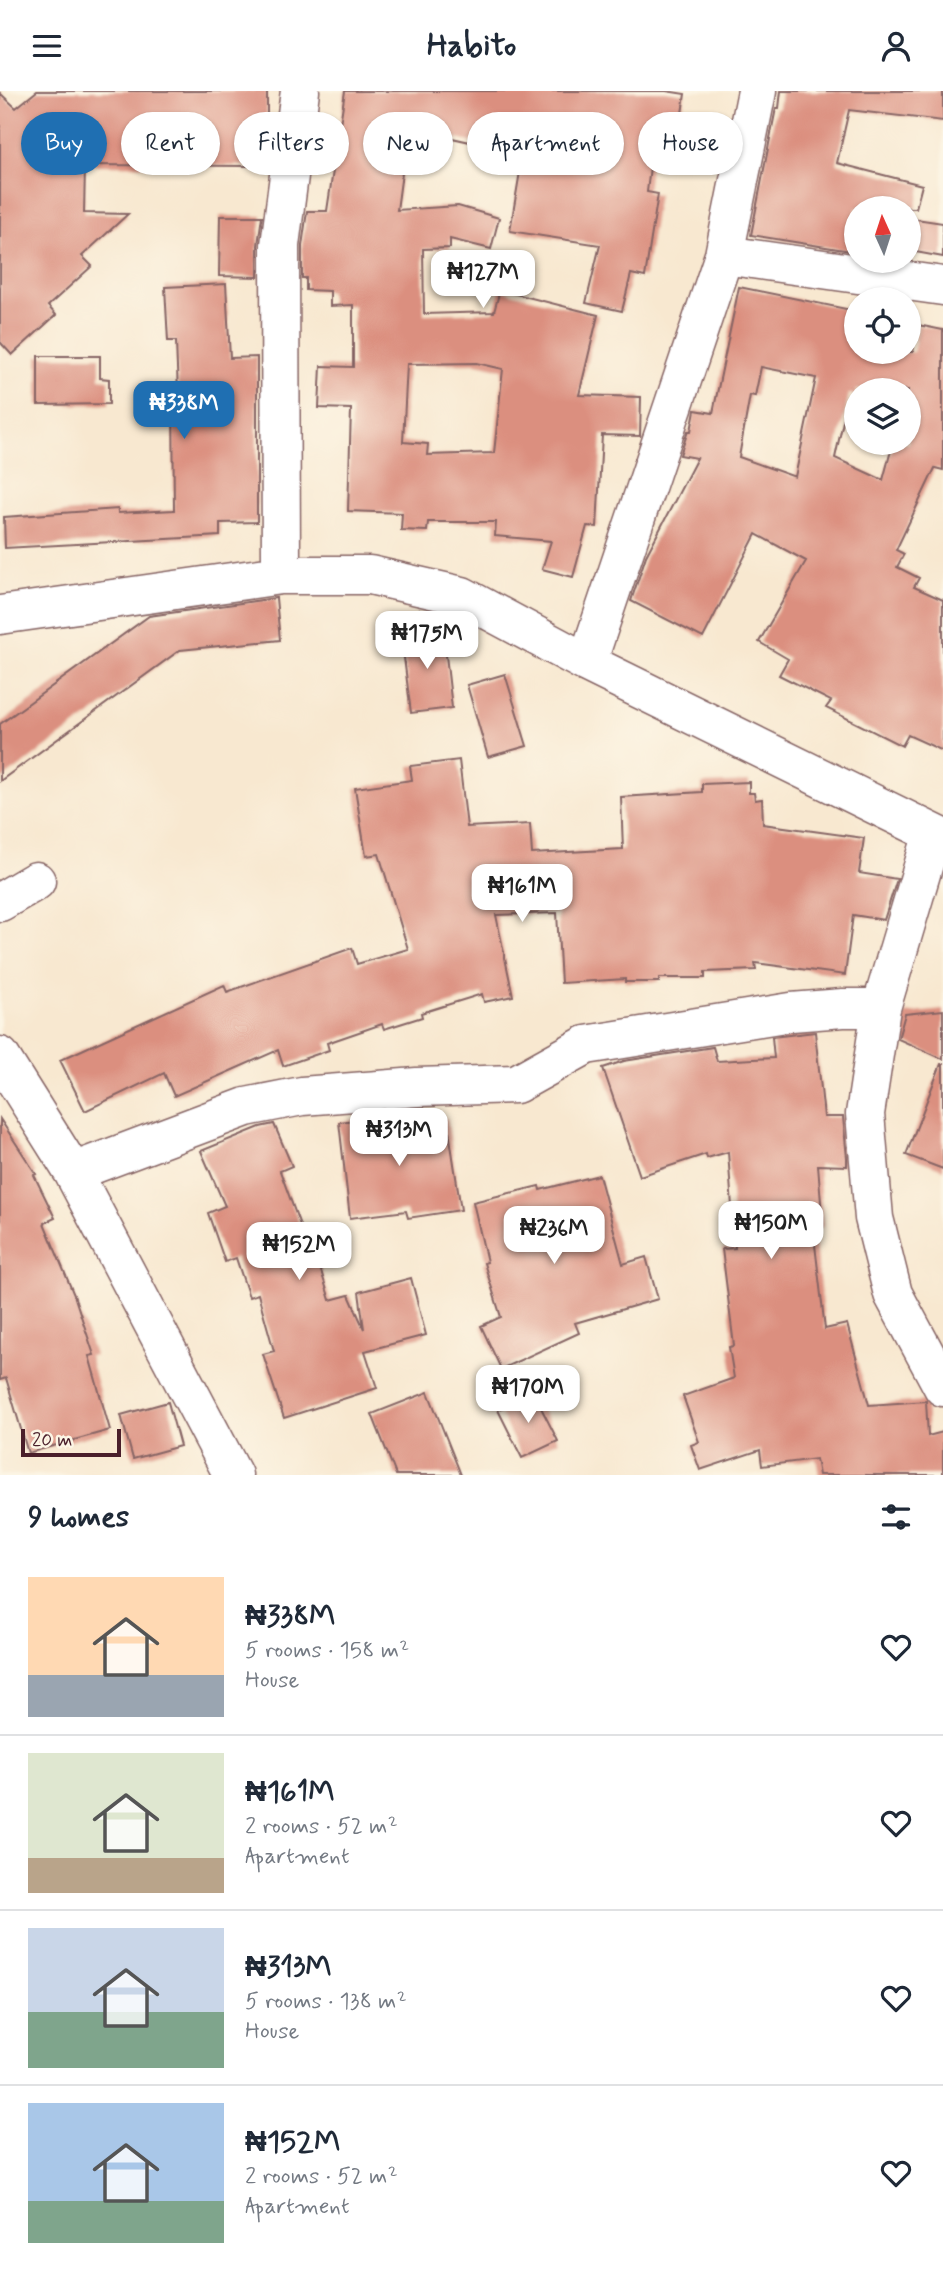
<!DOCTYPE html>
<meta charset="utf-8">
<style>
body{margin:0;font-family:Mynerve,sans-serif;background:#f6f6f7;color:#1f2937;height:100vh;display:flex;flex-direction:column;font-size:26px;white-space:nowrap}
*{box-sizing:border-box;margin:0}
p{font-size:23px;color:#747a83}
.icon{flex:none;width:38px;height:38px;fill:none;stroke:currentColor;stroke-width:2;stroke-linecap:round;stroke-linejoin:round}
.map{position:relative;height:1384px;overflow:hidden}
.sheet{display:flex;flex-direction:column;background:#fff;flex:1}
.sheet>*{flex:none}
.hud{position:absolute;left:21px;top:21px;width:901px;height:63px;display:flex;gap:14px}
.needle{width:46px;rotate:357deg}
.buttons{position:absolute;left:844px;top:105px;display:grid;gap:14px}
.buttons a{display:grid;place-items:center;width:77px;height:77px;border-radius:50%;background:#fff;box-shadow:0 2px 5px #0004;font-size:35px}
.scale{position:absolute;left:21px;bottom:18px;width:100px;box-sizing:border-box;padding-left:7px;border:4px solid #4a1f2b;border-top:0;font-size:19px;line-height:24px;white-space:nowrap;color:#4a1f2b;-webkit-text-stroke:5px #fcf5e5;paint-order:stroke}
.price{position:absolute;translate:-50% -60px;padding:0 16px;border-radius:14px;background:#fff;color:#222;font-size:23px;line-height:46px;filter:drop-shadow(0 2px 4px #0008)}
.price::after{content:'';position:absolute;left:50%;top:42px;width:21px;height:16px;margin-left:-10px;background:inherit;clip-path:polygon(0 0,100% 0,50% 100%)}
.price.active{background:#1f6fb2;color:#fff}
ul{padding:0;list-style:none}
li{display:flex;align-items:center;gap:21px;height:175px;padding:0 28px}
li+li{border-top:2px solid #e0e1e3}
li span{display:grid;place-items:center;flex:none;width:196px;height:140px;border-radius:0px;color:#555}
li>.icon{margin-inline-start:auto}
span .icon{width:84px;height:84px;fill:#fffc;stroke-width:1}
li b{font-size:30px}
h2{display:flex;justify-content:space-between;align-items:center;height:84px;padding:0 28px;font-size:30px}
.chip{padding:0 24px;border-radius:32px;background:#fff;box-shadow:0 2px 5px #0004;font-size:24px;line-height:63px}
.chip.active{background:#1f6fb2;color:#fff}
header{display:flex;justify-content:space-between;align-items:center;height:91px;padding:0 28px;background:#fff;font-size:32px;font-weight:700}
.map>svg:first-child{display:block}
.building{fill:#db8f7f;fill-rule:evenodd}
.lines{fill:none;stroke-linecap:round;stroke-linejoin:round}
.minor-casing{stroke:#876565;stroke-width:41}
.minor{stroke:#fff;stroke-width:38}
</style>
<header><svg class="icon" aria-label="menu" viewBox="0 0 24 24"><path d="M4 6h16M4 12h16M4 18h16"/></svg>Habito<svg class="icon" aria-label="person" viewBox="0 0 24 24"><circle cx="12" cy="8" r="4"/><path d="M4 21q1-7 8-7t8 7"/></svg></header>
<div class="map">
<svg width="943" height="1384" viewBox="0 0 943 1384">
<rect width="100%" height="100%" fill="#fcf5e5"/>
<filter id="ink" filterUnits="userSpaceOnUse"><feTurbulence type="fractalNoise" baseFrequency=".0143" numOctaves="2"/><feDisplacementMap in="SourceGraphic" scale="14" xChannelSelector="R" yChannelSelector="G"/><feConvolveMatrix kernelMatrix="1 2 1 2 8 2 1 2 1" color-interpolation-filters="sRGB"/></filter>
<filter id="wash" filterUnits="userSpaceOnUse"><feTurbulence type="fractalNoise" baseFrequency=".00686" numOctaves="4" result="noise"/><feDisplacementMap in="SourceGraphic" scale="28" xChannelSelector="R" yChannelSelector="G"/><feGaussianBlur stdDeviation="1.57" result="paint"/><feColorMatrix in="noise" values="0 0 0 0 0 0 0 0 0 0 0 0 0 0 0 0 0 1.4 0 .05"/><feComposite in="paint" operator="in"/></filter>
<g filter="url(#wash)">
<rect width="100%" height="100%" fill="#f8e8d0"/>
<g id="blocks">
<path class="building" d="M 37,0 L 267,0 L 267,29 L 253,29 L 252,75 L 85,74 L 84,122 L 128,123 L 82,165 L 92,175 L 48,215 L 56,224 L 12,264 L 0,251 L 0,2 L 16,17 Z
M 345,0 L 666,0 L 685,3 L 681,29 L 656,25 L 647,101 L 658,103 L 645,186 L 631,183 L 622,220 L 586,212 L 600,154 L 510,140 L 523,63 L 408,37 L 397,119 L 458,115 L 499,127 L 491,158 L 450,148 L 450,157 L 423,158 L 424,223 L 494,221 L 500,199 L 598,224 L 579,304 L 641,306 L 640,345 L 602,344 L 597,436 L 587,435 L 573,486 L 542,478 L 551,450 L 495,445 L 496,431 L 428,431 L 427,440 L 401,439 L 402,422 L 348,420 L 351,318 L 319,317 L 321,275 L 353,276 L 353,214 L 330,215 L 330,200 L 306,199 L 306,187 L 302,187 L 302,155 L 307,120 L 327,120 ZM 477,272 L 503,278 L 494,362 L 427,364 L 428,353 L 403,351 L 407,273 Z
M 781,0 L 943,0 L 943,30 L 849,19 L 837,72 L 922,94 L 916,117 L 856,117 L 856,138 L 851,160 L 751,144 L 776,17 L 779,17 Z
M 220,125 L 262,125 L 258,154 L 258,186 L 219,185 Z
M 916,128 L 943,132 L 943,166 L 910,160 Z
M 226,193 L 230,267 L 257,266 L 257,431 L 220,432 L 220,445 L 5,457 L 4,426 L 118,418 L 118,422 L 174,419 L 173,303 L 178,303 L 176,250 L 168,250 L 165,196 Z
M 739,196 L 856,220 L 856,261 L 913,261 L 918,234 L 943,239 L 943,379 L 935,377 L 896,459 L 904,463 L 897,476 L 919,487 L 914,496 L 943,509 L 943,660 L 908,644 L 902,655 L 826,617 L 831,610 L 779,584 L 788,568 L 759,551 L 806,470 L 756,443 L 703,547 L 631,510 L 646,465 L 697,367 L 680,364 L 688,340 L 691,340 L 695,319 L 713,322 ZM 761,276 L 816,287 L 795,386 L 739,366 L 750,304 L 755,305 ZM 856,299 L 908,299 L 908,352 L 893,352 L 883,389 L 835,367 L 849,303 L 856,304 Z
M 38,265 L 100,265 L 100,287 L 109,288 L 109,313 L 38,314 Z
M 276,507 L 280,549 L 180,559 L 0,690 L 0,633 L 149,525 Z
M 443,538 L 452,617 L 411,622 L 401,543 Z
M 505,583 L 527,655 L 488,666 L 467,594 Z
M 459,669 L 467,736 L 530,733 L 532,763 L 623,758 L 621,706 L 702,701 L 702,693 L 749,691 L 749,702 L 754,702 L 755,709 L 762,708 L 763,733 L 864,747 L 859,782 L 897,788 L 884,829 L 853,824 L 845,884 L 755,872 L 756,879 L 705,881 L 705,887 L 659,887 L 659,891 L 625,891 L 625,888 L 561,892 L 557,822 L 496,824 L 513,905 L 484,911 L 482,903 L 421,922 L 422,926 L 384,938 L 382,933 L 327,952 L 329,959 L 283,975 L 278,959 L 174,1005 L 164,982 L 85,1020 L 60,969 L 224,894 L 227,901 L 352,857 L 357,873 L 408,858 L 379,763 L 366,765 L 355,697 L 412,689 L 410,675 Z
M 943,919 L 943,968 L 898,948 L 905,923 Z
M 815,941 L 824,1026 L 843,1026 L 847,1067 L 847,1075 L 818,1074 L 823,1136 L 813,1137 L 825,1238 L 847,1233 L 869,1314 L 926,1310 L 928,1345 L 943,1341 L 943,1384 L 819,1384 L 816,1368 L 762,1375 L 760,1359 L 700,1379 L 691,1354 L 699,1351 L 683,1305 L 734,1287 L 729,1256 L 734,1255 L 722,1158 L 735,1157 L 728,1061 L 707,1067 L 706,1063 L 640,1085 L 603,977 L 624,970 L 713,956 L 717,970 L 774,967 L 772,946 Z
M 941,973 L 943,973 L 943,1078 L 906,1064 Z
M 385,1025 L 386,1037 L 447,1027 L 461,1119 L 408,1127 L 406,1120 L 350,1127 L 339,1031 Z
M 0,1028 L 36,1083 L 34,1084 L 55,1127 L 44,1132 L 74,1204 L 94,1264 L 89,1265 L 110,1339 L 28,1362 L 6,1287 L 0,1289 Z
M 274,1033 L 292,1075 L 280,1080 L 308,1156 L 313,1154 L 330,1209 L 349,1204 L 364,1238 L 359,1201 L 411,1187 L 426,1244 L 365,1260 L 377,1297 L 284,1327 L 263,1263 L 274,1260 L 258,1203 L 249,1206 L 236,1167 L 225,1171 L 208,1122 L 225,1115 L 201,1060 L 260,1036 Z
M 599,1084 L 623,1173 L 646,1166 L 658,1208 L 575,1232 L 579,1242 L 501,1278 L 481,1235 L 501,1226 L 484,1172 L 487,1171 L 473,1111 L 539,1095 L 540,1099 Z
M 428,1301 L 461,1384 L 396,1384 L 372,1323 Z
M 533,1301 L 558,1350 L 522,1367 L 498,1319 Z
M 168,1311 L 180,1355 L 133,1368 L 121,1324 Z"/>
</g>
</g>
<g filter="url(#ink)">
<use href="#blocks" fill-opacity="0" stroke="#876565" stroke-width="2"/>
<g class="lines">
<g class="minor-casing">
<path id="minor" d="M 724,164 L 943,195
M 281,484 L 280,154 L 300,0
M 0,524 L 281,484 L 370,484 L 462,505 L 587,572 L 943,747
M 587,572 L 724,164 L 757,0
M 933,742 L 881,917 L 865,1023 L 874,1127 L 893,1203 L 943,1296
M 0,811 L 36,790
M 0,965 L 73,1081 L 233,1384
M 73,1081 L 246,1016 L 302,1005 L 417,996 L 516,993 L 586,954 L 791,921 L 843,917 L 881,917"/>
</g>
<use href="#minor" class="minor"/>
</g>
</g>
</svg>
<div class="buttons">
<a><svg class="needle" viewBox="-14 -14 28 28"><path d="M0-13l5 13h-10z" fill="#e53935"/><path d="M0 13l5-13h-10z" fill="#747a83"/></svg></a>
<a><svg class="icon" aria-label="locate" viewBox="0 0 24 24"><circle cx="12" cy="12" r="6"/><path d="M12 2v4M12 18v4M2 12h4M18 12h4"/></svg></a>
<a><svg class="icon" aria-label="layers" viewBox="0 0 24 24"><path d="M12 4l9 5-9 5-9-5zM3 14l9 5 9-5"/></svg></a>
</div>
<div class="scale">20 m</div>
<b class="price" style="left:483px;top:219px">₦127M</b>
<b class="price active" style="left:184px;top:350px">₦338M</b>
<b class="price" style="left:427px;top:580px">₦175M</b>
<b class="price" style="left:522px;top:833px">₦161M</b>
<b class="price" style="left:399px;top:1077px">₦313M</b>
<b class="price" style="left:771px;top:1170px">₦150M</b>
<b class="price" style="left:554px;top:1175px">₦236M</b>
<b class="price" style="left:299px;top:1191px">₦152M</b>
<b class="price" style="left:528px;top:1334px">₦170M</b>
<div class="hud">
<a class="chip active">Buy</a>
<a class="chip">Rent</a>
<a class="chip">Filters</a>
<a class="chip">New</a>
<a class="chip">Apartment</a>
<a class="chip">House</a>
</div>
</div>
<section class="sheet">
<h2>9 homes<svg class="icon" aria-label="filters" viewBox="0 0 24 24"><path d="M4 7h16M4 17h16"/><circle cx="9" cy="7" r="2"/><circle cx="15" cy="17" r="2"/></svg></h2>
<ul>
<li><span style="background:linear-gradient(#ffd9b3 70%,#9aa5b1 0)"><svg class="icon" aria-label="home" viewBox="0 0 24 24"><path d="M3 11l9-7 9 7M6 9v11h12V9"/></svg></span><div><b>₦338M</b><p>5 rooms · 158 m²</p><p>House</p></div><svg class="icon" aria-label="heart" viewBox="0 0 24 24"><path d="M12 20l-8-8c-3-5 5-10 8-4 3-6 11-1 8 4z"/></svg></li>
<li><span style="background:linear-gradient(#dfe7d0 75%,#b9a48a 0)"><svg class="icon" aria-label="home" viewBox="0 0 24 24"><path d="M3 11l9-7 9 7M6 9v11h12V9"/></svg></span><div><b>₦161M</b><p>2 rooms · 52 m²</p><p>Apartment</p></div><svg class="icon" aria-label="heart" viewBox="0 0 24 24"><path d="M12 20l-8-8c-3-5 5-10 8-4 3-6 11-1 8 4z"/></svg></li>
<li><span style="background:linear-gradient(#c9d6e8 60%,#7fa58c 0)"><svg class="icon" aria-label="home" viewBox="0 0 24 24"><path d="M3 11l9-7 9 7M6 9v11h12V9"/></svg></span><div><b>₦313M</b><p>5 rooms · 138 m²</p><p>House</p></div><svg class="icon" aria-label="heart" viewBox="0 0 24 24"><path d="M12 20l-8-8c-3-5 5-10 8-4 3-6 11-1 8 4z"/></svg></li>
<li><span style="background:linear-gradient(#a9c7e8 70%,#7fa58c 0)"><svg class="icon" aria-label="home" viewBox="0 0 24 24"><path d="M3 11l9-7 9 7M6 9v11h12V9"/></svg></span><div><b>₦152M</b><p>2 rooms · 52 m²</p><p>Apartment</p></div><svg class="icon" aria-label="heart" viewBox="0 0 24 24"><path d="M12 20l-8-8c-3-5 5-10 8-4 3-6 11-1 8 4z"/></svg></li>
</ul>
</section>
